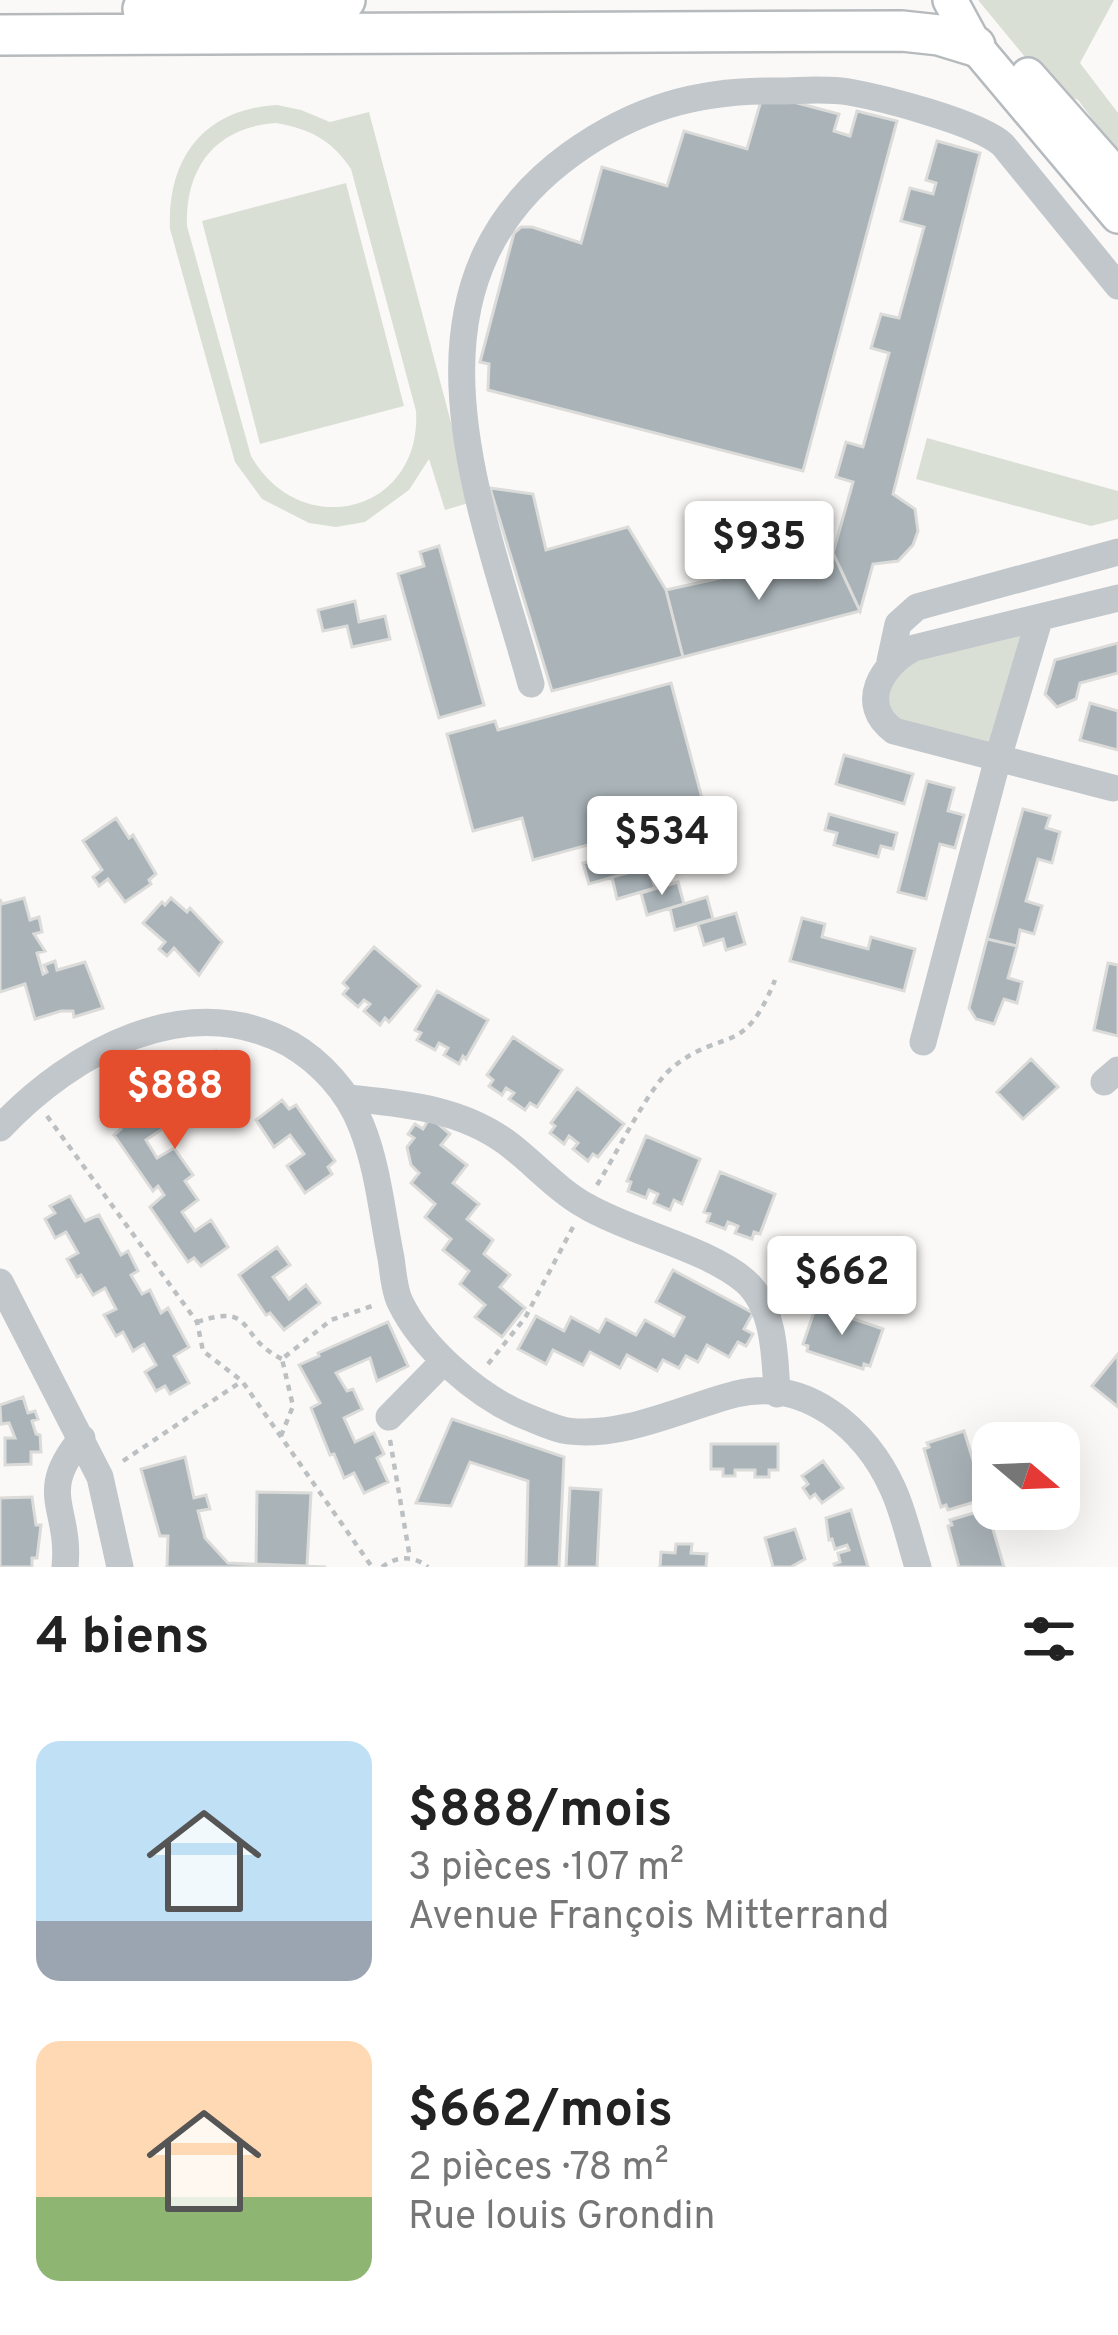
<!DOCTYPE html>
<html lang="fr">
<meta charset="utf-8">
<style>
body{margin:0;font-family:Overpass,sans-serif;background:#f2f2f2;color:#222;height:100vh;display:flex;flex-direction:column;font-size:45px;white-space:nowrap}
*{box-sizing:border-box;margin:0}
p{font-size:39px;color:#767676}
.icon{flex:none;width:66px;height:66px;fill:none;stroke:currentColor;stroke-width:2;stroke-linecap:round;stroke-linejoin:round}
.map{position:relative;height:1567px;overflow:hidden}
.side{display:flex;flex-direction:column;background:#fff;flex:1}
.side>*{flex:none}
.needle{width:78px;rotate:109deg}
.controls{position:absolute;left:972px;top:1422px;display:grid;gap:24px}
.controls a{display:grid;place-items:center;width:108px;height:108px;border-radius:24px;background:#fff;box-shadow:0 12px 48px #0002;font-size:60px}
.price{position:absolute;translate:-50% -102px;padding:0 27px;border-radius:12px;background:#fff;color:#222;font-size:39px;line-height:78px;filter:drop-shadow(0 3px 6px #0008)}
.price::after{content:'';position:absolute;left:50%;top:72px;width:36px;height:27px;margin-left:-18px;background:inherit;clip-path:polygon(0 0,100% 0,50% 100%)}
.price.selected{background:#e44e2d;color:#fff}
ul{padding:0;list-style:none}
li{display:flex;align-items:center;gap:36px;height:300px;padding:0 36px}
li span{display:grid;place-items:center;flex:none;width:336px;height:240px;border-radius:24px;color:#555}
li>.icon{margin-inline-start:auto}
span .icon{width:144px;height:144px;fill:#fffc;stroke-width:1}
li b{font-size:51px}
h2{display:flex;justify-content:space-between;align-items:center;height:144px;padding:0 36px;font-size:51px}
.map>svg:first-child{display:block}
.green{fill:#dadfd6;fill-rule:evenodd}
.building{fill:#a9b3b8;stroke:#dbdbd9;stroke-width:3}
.lines{fill:none;stroke-linecap:round;stroke-linejoin:round}
.major-casing{stroke:#b6bbbf;stroke-width:38}
.highway-casing{stroke:#b6babd;stroke-width:44}
.path{stroke:#bcc0c2;stroke-width:4.5;stroke-dasharray:6 6;stroke-linecap:butt}
.minor{stroke:#c2c7cb;stroke-width:27}
.major{stroke:#fff;stroke-width:33}
.highway{stroke:#fff;stroke-width:39}
</style>
<div class="map">
<svg width="1118" height="1567" viewBox="0 0 1118 1567">
<rect width="100%" height="100%" fill="#faf9f7"/>
<path class="green" d="M 978,0 L 1114,0 L 1080,63 L 1118,113 L 1118,153 L 1078,100 L 1064,94 L 1025,57 Z
M 277,105 L 301,110 L 330,122 L 369,112 L 472,502 L 445,510 L 429,459 L 409,490 L 365,522 L 336,527 L 309,523 L 262,499 L 235,462 L 170,229 C 167,158 204,109 277,105 ZM 276,123 C 310,129 332,140 351,169 L 416,411 C 422,513 301,543 251,456 L 187,226 C 185,167 216,127 276,123 Z
M 346,183 L 404,406 L 260,444 L 202,221 Z
M 927,438 L 1118,491 L 1118,519 L 1091,526 L 916,479 Z
M 1040,617 L 998,758 L 894,731 L 876,683 L 890,661 Z"/>
<path class="building" d="M 763,94 L 839,114 L 834,131 L 850,136 L 857,111 L 897,121 L 803,471 L 488,390 L 489,364 L 480,362 L 514,233 L 521,227 L 532,227 L 581,243 L 602,167 L 667,186 L 684,131 L 747,149 Z
M 937,141 L 980,153 L 893,494 L 915,509 L 918,531 L 913,545 L 898,561 L 873,564 L 860,611 L 833,553 L 853,482 L 836,477 L 846,442 L 863,447 L 889,353 L 871,348 L 881,314 L 899,318 L 924,227 L 901,221 L 910,188 L 933,194 L 936,183 L 926,180 Z
M 490,488 L 533,494 L 546,550 L 628,527 L 666,590 L 683,657 L 552,691 Z
M 439,546 L 484,705 L 439,718 L 398,574 L 424,566 L 420,552 Z
M 833,553 L 860,611 L 683,657 L 666,590 Z
M 355,601 L 359,622 L 385,616 L 390,639 L 352,647 L 347,626 L 323,631 L 318,610 Z
M 1118,643 L 1118,673 L 1080,683 L 1076,699 L 1057,707 L 1045,694 L 1055,660 Z
M 671,683 L 706,813 L 533,860 L 522,818 L 473,831 L 447,734 L 495,721 L 498,730 Z
M 1090,703 L 1118,711 L 1118,750 L 1080,740 Z
M 844,755 L 913,774 L 904,804 L 836,784 Z
M 927,781 L 954,788 L 948,811 L 964,815 L 955,848 L 940,844 L 926,899 L 898,892 Z
M 1023,809 L 1050,816 L 1046,828 L 1060,832 L 1052,863 L 1038,859 L 1026,901 L 1042,906 L 1034,934 L 1020,930 L 1017,946 L 987,939 Z
M 829,814 L 897,833 L 893,849 L 881,846 L 878,857 L 834,845 L 837,833 L 825,830 Z
M 116,818 L 129,838 L 133,835 L 156,874 L 149,880 L 151,884 L 125,902 L 108,879 L 99,886 L 93,877 L 102,870 L 83,841 Z
M 621,852 L 627,873 L 589,884 L 583,863 Z
M 649,867 L 655,888 L 617,899 L 612,877 Z
M 678,882 L 684,904 L 647,915 L 641,893 Z
M 707,897 L 713,919 L 675,930 L 670,908 Z
M 24,898 L 30,920 L 39,917 L 42,932 L 34,934 L 45,951 L 37,953 L 43,974 L 47,972 L 44,965 L 55,961 L 57,970 L 85,962 L 103,1008 L 74,1017 L 73,1011 L 61,1011 L 35,1019 L 25,984 L 0,992 L 0,899 L 2,904 Z
M 171,898 L 187,912 L 190,908 L 222,942 L 199,975 L 174,948 L 167,956 L 159,949 L 165,942 L 143,923 L 162,902 L 165,905 Z
M 736,913 L 745,944 L 726,950 L 723,939 L 704,945 L 698,924 Z
M 802,918 L 825,924 L 822,937 L 868,949 L 871,937 L 915,949 L 904,991 L 790,961 Z
M 987,939 L 1017,946 L 1008,978 L 1022,982 L 1017,1003 L 1004,999 L 994,1024 L 976,1019 L 969,1008 Z
M 374,947 L 420,986 L 389,1022 L 385,1018 L 380,1025 L 364,1011 L 370,1004 L 364,1000 L 358,1007 L 343,994 L 348,988 L 343,983 Z
M 1108,963 L 1118,965 L 1118,1036 L 1094,1030 Z
M 437,991 L 488,1020 L 466,1059 L 463,1056 L 459,1064 L 444,1055 L 448,1048 L 439,1043 L 435,1050 L 417,1040 L 421,1033 L 415,1030 Z
M 513,1037 L 562,1070 L 537,1107 L 530,1103 L 525,1110 L 509,1099 L 514,1093 L 506,1088 L 502,1095 L 489,1086 L 493,1080 L 487,1075 Z
M 216,1051 L 226,1065 L 230,1062 L 239,1077 L 207,1099 L 195,1082 L 178,1095 L 189,1111 L 146,1140 L 157,1158 L 174,1148 L 193,1175 L 185,1181 L 198,1200 L 182,1212 L 195,1231 L 211,1220 L 228,1247 L 201,1266 L 194,1258 L 188,1262 L 150,1207 L 164,1195 L 158,1186 L 153,1191 L 114,1135 L 121,1129 L 116,1121 L 151,1096 L 147,1091 L 203,1052 L 207,1057 Z
M 1031,1059 L 1058,1087 L 1023,1119 L 997,1092 Z
M 577,1088 L 624,1124 L 598,1157 L 593,1154 L 588,1161 L 573,1149 L 578,1143 L 569,1136 L 564,1144 L 550,1133 L 555,1126 L 551,1123 Z
M 282,1100 L 289,1109 L 296,1105 L 335,1161 L 328,1167 L 332,1174 L 305,1193 L 287,1166 L 304,1154 L 290,1135 L 274,1147 L 256,1120 Z
M 430,1117 L 450,1134 L 441,1145 L 467,1165 L 453,1183 L 479,1204 L 467,1219 L 493,1240 L 484,1254 L 510,1275 L 500,1287 L 525,1308 L 502,1337 L 475,1317 L 485,1305 L 460,1284 L 469,1271 L 443,1250 L 451,1239 L 425,1217 L 435,1204 L 411,1183 L 419,1173 L 411,1165 L 407,1147 L 414,1138 L 408,1134 L 415,1124 L 423,1129 Z
M 646,1136 L 700,1159 L 682,1204 L 674,1200 L 670,1210 L 654,1203 L 658,1194 L 649,1190 L 646,1198 L 628,1191 L 631,1182 L 627,1181 Z
M 720,1172 L 775,1194 L 760,1234 L 754,1232 L 752,1239 L 735,1233 L 738,1226 L 728,1222 L 725,1229 L 707,1222 L 710,1214 L 704,1212 Z
M 70,1196 L 85,1221 L 99,1215 L 121,1255 L 128,1251 L 138,1271 L 131,1275 L 142,1294 L 150,1290 L 161,1313 L 168,1308 L 189,1347 L 174,1356 L 189,1383 L 170,1394 L 165,1386 L 156,1391 L 145,1372 L 156,1365 L 144,1344 L 133,1351 L 123,1332 L 116,1336 L 104,1315 L 116,1309 L 105,1288 L 93,1295 L 81,1275 L 77,1277 L 67,1259 L 78,1253 L 66,1232 L 55,1238 L 45,1219 L 55,1213 L 50,1206 Z
M 277,1247 L 290,1265 L 273,1277 L 289,1299 L 306,1285 L 320,1303 L 284,1330 L 270,1313 L 266,1315 L 239,1275 Z
M 673,1270 L 753,1313 L 744,1329 L 753,1334 L 746,1346 L 738,1342 L 729,1357 L 707,1345 L 698,1362 L 686,1356 L 679,1368 L 663,1360 L 657,1371 L 627,1355 L 620,1368 L 590,1352 L 583,1365 L 553,1350 L 546,1364 L 518,1349 L 536,1316 L 564,1331 L 571,1317 L 599,1332 L 606,1319 L 636,1335 L 645,1320 L 674,1336 L 684,1317 L 656,1302 Z
M 816,1306 L 883,1329 L 870,1366 L 864,1364 L 863,1369 L 807,1351 L 808,1346 L 803,1344 Z
M 388,1322 L 408,1366 L 377,1381 L 370,1358 L 336,1373 L 347,1391 L 353,1389 L 362,1409 L 344,1418 L 355,1442 L 374,1433 L 384,1454 L 377,1458 L 388,1482 L 364,1493 L 354,1473 L 344,1478 L 334,1454 L 330,1455 L 311,1408 L 320,1403 L 299,1365 L 319,1356 L 318,1353 Z
M 1118,1354 L 1118,1407 L 1092,1386 Z
M 23,1397 L 28,1413 L 35,1411 L 38,1419 L 32,1421 L 36,1434 L 40,1435 L 41,1452 L 31,1452 L 31,1464 L 5,1465 L 5,1438 L 15,1438 L 9,1423 L 1,1424 L 0,1405 Z
M 452,1419 L 564,1457 L 559,1567 L 526,1567 L 528,1481 L 470,1462 L 451,1506 L 416,1503 Z
M 964,1431 L 985,1499 L 948,1510 L 946,1505 L 941,1507 L 924,1449 L 929,1447 L 927,1443 Z
M 711,1444 L 778,1444 L 778,1470 L 769,1470 L 769,1477 L 755,1477 L 755,1470 L 735,1470 L 735,1476 L 723,1476 L 723,1469 L 711,1469 Z
M 185,1457 L 194,1498 L 206,1495 L 210,1509 L 198,1511 L 205,1538 L 228,1563 L 326,1567 L 167,1567 L 168,1536 L 160,1536 L 141,1469 Z
M 823,1461 L 843,1488 L 822,1503 L 815,1494 L 810,1498 L 803,1488 L 808,1484 L 802,1476 Z
M 570,1488 L 601,1490 L 597,1567 L 566,1567 Z
M 257,1492 L 311,1493 L 307,1566 L 256,1564 Z
M 32,1497 L 36,1525 L 41,1525 L 37,1558 L 32,1558 L 32,1567 L 0,1567 L 0,1498 Z
M 987,1509 L 1004,1567 L 959,1567 L 948,1526 L 952,1525 L 950,1520 Z
M 851,1510 L 868,1567 L 835,1567 L 834,1564 L 840,1562 L 838,1553 L 849,1550 L 847,1545 L 835,1549 L 832,1539 L 829,1540 L 826,1518 Z
M 795,1529 L 805,1559 L 791,1567 L 773,1567 L 765,1538 Z
M 676,1544 L 692,1544 L 691,1553 L 707,1554 L 706,1567 L 660,1567 L 661,1552 L 675,1553 Z"/>
<g class="lines">
<g class="major-casing">
<path id="major" d="M 950,0 L 975,46 L 1118,216
M 1028,75 L 1118,177"/>
</g>
<g class="highway-casing">
<path id="highway" d="M 143,9 L 345,0
M 0,35 L 902,31 L 939,35 L 975,46"/>
</g>
<path class="path" d="M 47,1116 L 197,1322 L 203,1351 L 242,1381 L 372,1567
M 597,1185 C 615,1157 649,1086 673,1067 C 725,1026 743,1059 775,980
M 197,1322 C 257,1302 236,1337 282,1359
M 488,1364 L 525,1318 L 573,1227
M 281,1436 L 293,1406 L 282,1359 L 331,1320 L 375,1305
M 390,1440 L 410,1558
M 123,1461 L 242,1381
M 382,1567 C 396,1556 414,1555 428,1567"/>
<path class="minor" d="M 890,661 L 898,624 L 917,607 L 1118,552
M 531,684 C 482,506 385,289 571,154 C 635,108 698,90 776,91 C 800,91 826,88 849,92 C 883,98 980,123 1003,145 L 1118,286
M 1113,788 L 894,731 C 857,704 882,664 914,648 L 1118,598
M 923,1042 L 998,758 L 1040,617
M 1104,1082 L 1118,1070
M 349,1098 C 405,1104 459,1108 506,1142 C 533,1162 557,1190 586,1206 C 632,1233 706,1248 745,1281 C 775,1307 775,1358 777,1394
M 0,1128 C 73,1051 187,988 290,1044 C 321,1062 348,1092 361,1125 C 378,1166 382,1214 391,1258 C 393,1271 394,1290 400,1302 C 422,1348 478,1397 525,1416 C 538,1421 554,1429 568,1431 C 624,1438 682,1408 736,1394 C 806,1377 866,1429 893,1489 C 904,1513 910,1542 918,1567
M 0,1282 L 100,1477 L 120,1567
M 389,1417 L 444,1361
M 65,1567 C 71,1507 35,1494 82,1438"/>
<use href="#major" class="major"/>
<use href="#highway" class="highway"/>
</g>
</svg>
<div class="controls">
<a><svg class="needle" viewBox="-14 -14 28 28"><path d="M0-13l5 13h-10z" fill="#e53935"/><path d="M0 13l5-13h-10z" fill="#767676"/></svg></a>
</div>
<b class="price" style="left:759px;top:603px">$935</b>
<b class="price" style="left:662px;top:898px">$534</b>
<b class="price selected" style="left:175px;top:1152px">$888</b>
<b class="price" style="left:842px;top:1338px">$662</b>
</div>
<section class="side">
<h2>4 biens<svg class="icon" aria-label="filters" viewBox="0 0 24 24"><path d="M4 7h16M4 17h16"/><circle cx="9" cy="7" r="2"/><circle cx="15" cy="17" r="2"/></svg></h2>
<ul>
<li><span style="background:linear-gradient(#bfe0f5 75%,#9aa5b1 0)"><svg class="icon" aria-label="home" viewBox="0 0 24 24"><path d="M3 11l9-7 9 7M6 9v11h12V9"/></svg></span><div><b>$888/mois</b><p>3 pièces · 107 m²</p><p>Avenue François Mitterrand</p></div></li>
<li><span style="background:linear-gradient(#ffd9b3 65%,#8fb573 0)"><svg class="icon" aria-label="home" viewBox="0 0 24 24"><path d="M3 11l9-7 9 7M6 9v11h12V9"/></svg></span><div><b>$662/mois</b><p>2 pièces · 78 m²</p><p>Rue louis Grondin</p></div></li>
</ul>
</section>
